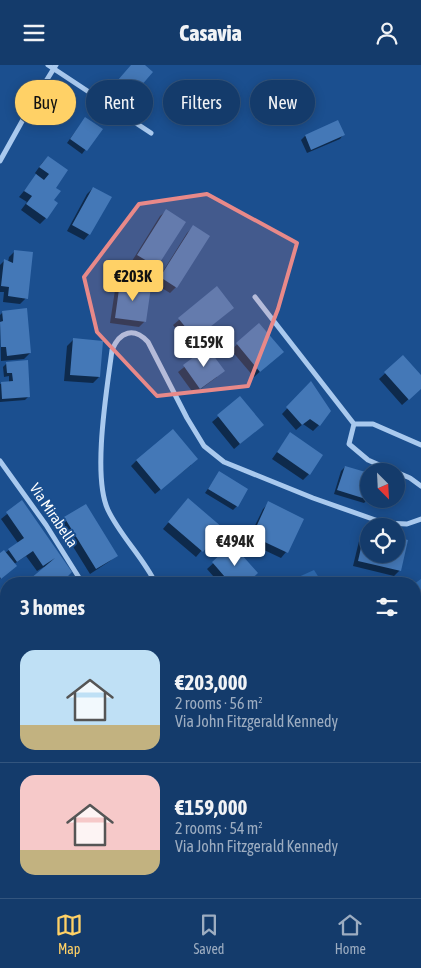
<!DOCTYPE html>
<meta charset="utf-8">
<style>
body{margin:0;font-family:"Asap Condensed",sans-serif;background:#214673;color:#f1f3f6;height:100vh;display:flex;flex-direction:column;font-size:19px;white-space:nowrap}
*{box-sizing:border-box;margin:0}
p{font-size:16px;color:#9dadc1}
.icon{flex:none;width:28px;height:28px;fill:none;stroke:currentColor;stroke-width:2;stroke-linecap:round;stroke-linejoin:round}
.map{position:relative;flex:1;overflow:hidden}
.sheet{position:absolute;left:0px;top:512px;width:421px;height:321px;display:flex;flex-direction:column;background:#143b6b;border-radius:20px 20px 0 0;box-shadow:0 2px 12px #0003,0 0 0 1px #33557e}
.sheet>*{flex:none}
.top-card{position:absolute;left:15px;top:15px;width:391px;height:45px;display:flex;gap:10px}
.needle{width:32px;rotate:156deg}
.fabs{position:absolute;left:360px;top:398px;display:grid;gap:10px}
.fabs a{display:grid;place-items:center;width:45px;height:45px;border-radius:50%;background:#143b6b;box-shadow:0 2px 12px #0003,0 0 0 1px #33557e;font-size:25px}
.price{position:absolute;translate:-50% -42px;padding:0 11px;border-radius:5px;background:#fff;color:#222;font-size:16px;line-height:32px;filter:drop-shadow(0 1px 2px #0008)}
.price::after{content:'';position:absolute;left:50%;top:30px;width:15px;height:11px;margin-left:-8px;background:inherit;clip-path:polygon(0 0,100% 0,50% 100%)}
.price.current{background:#ffd166;color:#111}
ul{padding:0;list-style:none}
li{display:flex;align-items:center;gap:15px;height:125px;padding:0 20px}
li+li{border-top:1px solid #33557e}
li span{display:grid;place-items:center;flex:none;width:140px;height:100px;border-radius:15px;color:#555}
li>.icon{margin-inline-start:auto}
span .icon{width:60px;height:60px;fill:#fffc;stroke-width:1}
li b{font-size:21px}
h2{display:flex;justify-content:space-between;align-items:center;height:60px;padding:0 20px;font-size:21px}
.pill{padding:0 18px;border-radius:22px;background:#143b6b;box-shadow:0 2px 12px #0003,0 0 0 1px #33557e;font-size:18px;line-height:45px}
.pill.current{background:#ffd166;color:#111}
header{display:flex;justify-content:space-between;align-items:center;height:65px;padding:0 20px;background:#143b6b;font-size:22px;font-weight:800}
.tab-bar{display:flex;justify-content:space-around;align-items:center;height:70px;border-top:1px solid #33557e;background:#143b6b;font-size:14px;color:#9dadc1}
.tab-bar a{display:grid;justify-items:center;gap:2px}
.tab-bar .current{color:#ffd166}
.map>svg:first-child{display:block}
.green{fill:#2e69ad}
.shadow{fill:#0007}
.building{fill:#4478b7}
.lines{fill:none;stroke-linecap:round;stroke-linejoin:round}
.minor{stroke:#a9c9ee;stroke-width:5}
.marked{fill:#e88989;fill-opacity:0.2;stroke:#e88989;stroke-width:4;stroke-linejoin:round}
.labels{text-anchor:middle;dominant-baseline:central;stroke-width:4;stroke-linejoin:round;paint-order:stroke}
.street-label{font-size:15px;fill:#fff;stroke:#1b4f8f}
</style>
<header><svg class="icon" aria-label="menu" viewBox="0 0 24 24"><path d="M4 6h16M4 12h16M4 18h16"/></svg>Casavia<svg class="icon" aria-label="person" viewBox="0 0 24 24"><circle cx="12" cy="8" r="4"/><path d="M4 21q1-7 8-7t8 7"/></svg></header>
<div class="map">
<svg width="421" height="833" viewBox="0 0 421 833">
<rect width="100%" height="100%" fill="#1b4f8f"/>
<path class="green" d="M 314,505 L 323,519 L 283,519 Z
M 421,514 L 421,565 L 415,569 L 414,519 Z"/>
<path class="shadow" d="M 132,0 L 143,0 L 126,36 L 123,40 L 108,28 Z
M 82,57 L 101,64 L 82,89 L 67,78 Z
M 338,57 L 343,70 L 340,74 L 307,88 L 301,75 L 305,71 Z
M 48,92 L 55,123 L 53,135 L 46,153 L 40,159 L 21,145 L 27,137 L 19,132 L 37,110 L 35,108 L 42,98 Z
M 93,123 L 89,169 L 84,175 L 67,166 L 87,129 Z
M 166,146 L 185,157 L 156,202 L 150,208 L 132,196 L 160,151 Z
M 193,162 L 176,222 L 170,228 L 155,219 L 187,168 Z
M 15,186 L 26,233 L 20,239 L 3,237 L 4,227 L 0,227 L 0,200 L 4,196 L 8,197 L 9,192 Z
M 120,219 L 145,256 L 139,262 L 110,258 L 115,225 Z
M 217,223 L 227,248 L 188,279 L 173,260 Z
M 3,247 L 30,288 L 24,294 L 1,296 L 0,250 Z
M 259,259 L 276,292 L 254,312 L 231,285 Z
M 73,275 L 99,312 L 93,318 L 64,316 L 67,281 Z
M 207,284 L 217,312 L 194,329 L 178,307 Z
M 403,292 L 421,312 L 421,323 L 402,340 L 379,314 Z
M 7,298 L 29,331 L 25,335 L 0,337 L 0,319 L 9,317 L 9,311 L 4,312 L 3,302 Z
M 311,318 L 319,360 L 313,366 L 303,359 L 296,365 L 282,349 Z
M 240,333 L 256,365 L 234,384 L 212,357 Z
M 290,369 L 309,409 L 303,415 L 272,394 Z
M 137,395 L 191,400 L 155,429 L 131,401 Z
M 345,402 L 368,434 L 364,438 L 334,429 L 341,406 Z
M 219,408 L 237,441 L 233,445 L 205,428 Z
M 22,437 L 71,507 L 44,502 L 37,506 L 26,491 L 14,499 L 12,504 L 0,514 L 0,490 L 5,488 L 18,478 L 1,454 Z
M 269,438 L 286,487 L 281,493 L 247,477 L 263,444 Z
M 182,441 L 221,463 L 196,492 L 163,464 Z
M 65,453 L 116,490 L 110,496 L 90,509 L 59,459 Z
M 366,466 L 369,489 L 396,489 L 400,505 L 394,511 L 353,501 L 360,472 Z
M 232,481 L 245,519 L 220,519 L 207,504 Z
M 5,576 L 6,576 L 6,605 L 3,605 Z
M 0,644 L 6,644 L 6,684 L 0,683 Z
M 6,821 L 6,828 L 45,828 L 45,833 L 3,833 L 3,824 Z
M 58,828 L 106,828 L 106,832 L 105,833 L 58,833 Z
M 187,828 L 238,828 L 241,831 L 239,833 L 192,833 Z
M 380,828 L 411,828 L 414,833 L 367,833 Z"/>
<path class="building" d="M 131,0 L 145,0 L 153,7 L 127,37 L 111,23 Z
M 85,52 L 103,64 L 87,86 L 70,74 Z
M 338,55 L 345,70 L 311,85 L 305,70 Z
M 48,91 L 68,105 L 56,123 L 61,126 L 54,135 L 58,138 L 47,154 L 26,139 L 32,131 L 24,126 L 36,109 L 44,115 L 49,109 L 39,102 Z
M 93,122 L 112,132 L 90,170 L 72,160 Z
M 166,144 L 186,157 L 157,202 L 137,190 Z
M 193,160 L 210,171 L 177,223 L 160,212 Z
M 14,185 L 33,187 L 28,234 L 8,231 L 9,222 L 1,221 L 4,194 L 13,198 Z
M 120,217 L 151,222 L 146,257 L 115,253 Z
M 217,221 L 234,243 L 195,274 L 178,253 Z
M 27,243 L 31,288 L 7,291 L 6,282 L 1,282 L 0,257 L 3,256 L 2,246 Z
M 259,258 L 284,287 L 260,307 L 236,278 Z
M 73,273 L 103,276 L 100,312 L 70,310 Z
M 207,282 L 225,306 L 200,324 L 183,300 Z
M 403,290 L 421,310 L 421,324 L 409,335 L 384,307 Z
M 28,295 L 30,332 L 2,334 L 1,317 L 13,316 L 12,308 L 7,308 L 6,297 Z
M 311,316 L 331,346 L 320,361 L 310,354 L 302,360 L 286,342 Z
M 240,331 L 264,360 L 240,379 L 217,350 Z
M 173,364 L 198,394 L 161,425 L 136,395 Z
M 290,367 L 323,390 L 310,410 L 277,387 Z
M 345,401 L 369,408 L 369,435 L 337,425 Z
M 219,406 L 248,424 L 238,442 L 208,424 Z
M 188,433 L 223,463 L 203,487 L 168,457 Z
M 22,435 L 72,507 L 60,519 L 24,519 L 55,493 L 43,501 L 33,486 L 17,497 L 8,484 L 24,473 L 6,447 Z
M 268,436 L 304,454 L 288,488 L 252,471 Z
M 86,439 L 118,491 L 96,504 L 64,452 Z
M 365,465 L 369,466 L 369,489 L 396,489 L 396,472 L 408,475 L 401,506 L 358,496 Z
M 232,479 L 258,508 L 246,519 L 231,519 L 212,497 Z
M 4,485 L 17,501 L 1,514 L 0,512 L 0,488 Z
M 0,642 L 6,643 L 6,678 L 0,677 Z
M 0,697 L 4,698 L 1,720 L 0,720 Z
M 8,828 L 46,828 L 46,833 L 8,833 Z
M 63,828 L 107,828 L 107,832 L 63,833 Z
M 166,828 L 168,828 L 173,833 L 160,833 Z
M 202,828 L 239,828 L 243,831 L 240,833 L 207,833 Z
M 377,828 L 413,828 L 415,833 L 364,833 Z"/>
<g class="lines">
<path class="minor" d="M 48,0 L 151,68
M 0,96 L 30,42 L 56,0
M 255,232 L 354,359
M 0,396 L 46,460 L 83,519
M 393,406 L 368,395 L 349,379 L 354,359 L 373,359 L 421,380
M 396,407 L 410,413 L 421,421
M 156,519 C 143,492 121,472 108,445 C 92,411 107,324 112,285 C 120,266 134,262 148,277 L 187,353 L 204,381 L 224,397 L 313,433 L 384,458 L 407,459 L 421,454
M 0,625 L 6,626
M 0,738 L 6,739
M 252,828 L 254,833"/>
</g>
<path class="marked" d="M 207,129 L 297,178 L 278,244 L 248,321 L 157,331 L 97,267 L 84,212 L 139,139 Z"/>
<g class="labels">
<g class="street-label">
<text transform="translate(54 450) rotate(56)">Via Mirabella</text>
</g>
</g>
</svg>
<div class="fabs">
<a><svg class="needle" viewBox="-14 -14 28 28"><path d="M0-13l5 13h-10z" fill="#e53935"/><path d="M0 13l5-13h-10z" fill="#9dadc1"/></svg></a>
<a><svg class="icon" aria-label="locate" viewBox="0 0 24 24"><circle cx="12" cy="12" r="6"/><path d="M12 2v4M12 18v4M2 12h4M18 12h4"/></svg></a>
</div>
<b class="price current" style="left:133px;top:237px">€203K</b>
<b class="price" style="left:204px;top:303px">€159K</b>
<b class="price" style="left:235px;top:502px">€494K</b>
<div class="top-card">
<a class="pill current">Buy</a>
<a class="pill">Rent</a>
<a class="pill">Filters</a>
<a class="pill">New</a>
</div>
<section class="sheet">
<h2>3 homes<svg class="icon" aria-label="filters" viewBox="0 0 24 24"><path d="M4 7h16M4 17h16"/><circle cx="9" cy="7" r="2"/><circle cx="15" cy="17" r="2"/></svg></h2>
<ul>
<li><span style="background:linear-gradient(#bfe0f5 75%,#c2b280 0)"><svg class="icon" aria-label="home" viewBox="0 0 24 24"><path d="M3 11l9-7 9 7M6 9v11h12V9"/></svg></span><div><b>€203,000</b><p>2 rooms · 56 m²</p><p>Via John Fitzgerald Kennedy</p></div></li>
<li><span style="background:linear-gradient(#f6c9c9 75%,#c2b280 0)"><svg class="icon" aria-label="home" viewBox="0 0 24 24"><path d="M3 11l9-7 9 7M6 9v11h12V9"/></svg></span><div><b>€159,000</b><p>2 rooms · 54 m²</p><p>Via John Fitzgerald Kennedy</p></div></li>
</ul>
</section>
</div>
<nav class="tab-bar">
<a class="current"><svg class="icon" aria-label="map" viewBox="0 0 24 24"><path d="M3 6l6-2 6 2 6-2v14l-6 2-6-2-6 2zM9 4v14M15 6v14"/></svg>Map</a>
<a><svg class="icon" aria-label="saved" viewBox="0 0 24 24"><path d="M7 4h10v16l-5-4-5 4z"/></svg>Saved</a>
<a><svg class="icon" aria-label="home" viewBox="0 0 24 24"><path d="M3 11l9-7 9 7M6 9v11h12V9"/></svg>Home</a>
</nav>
